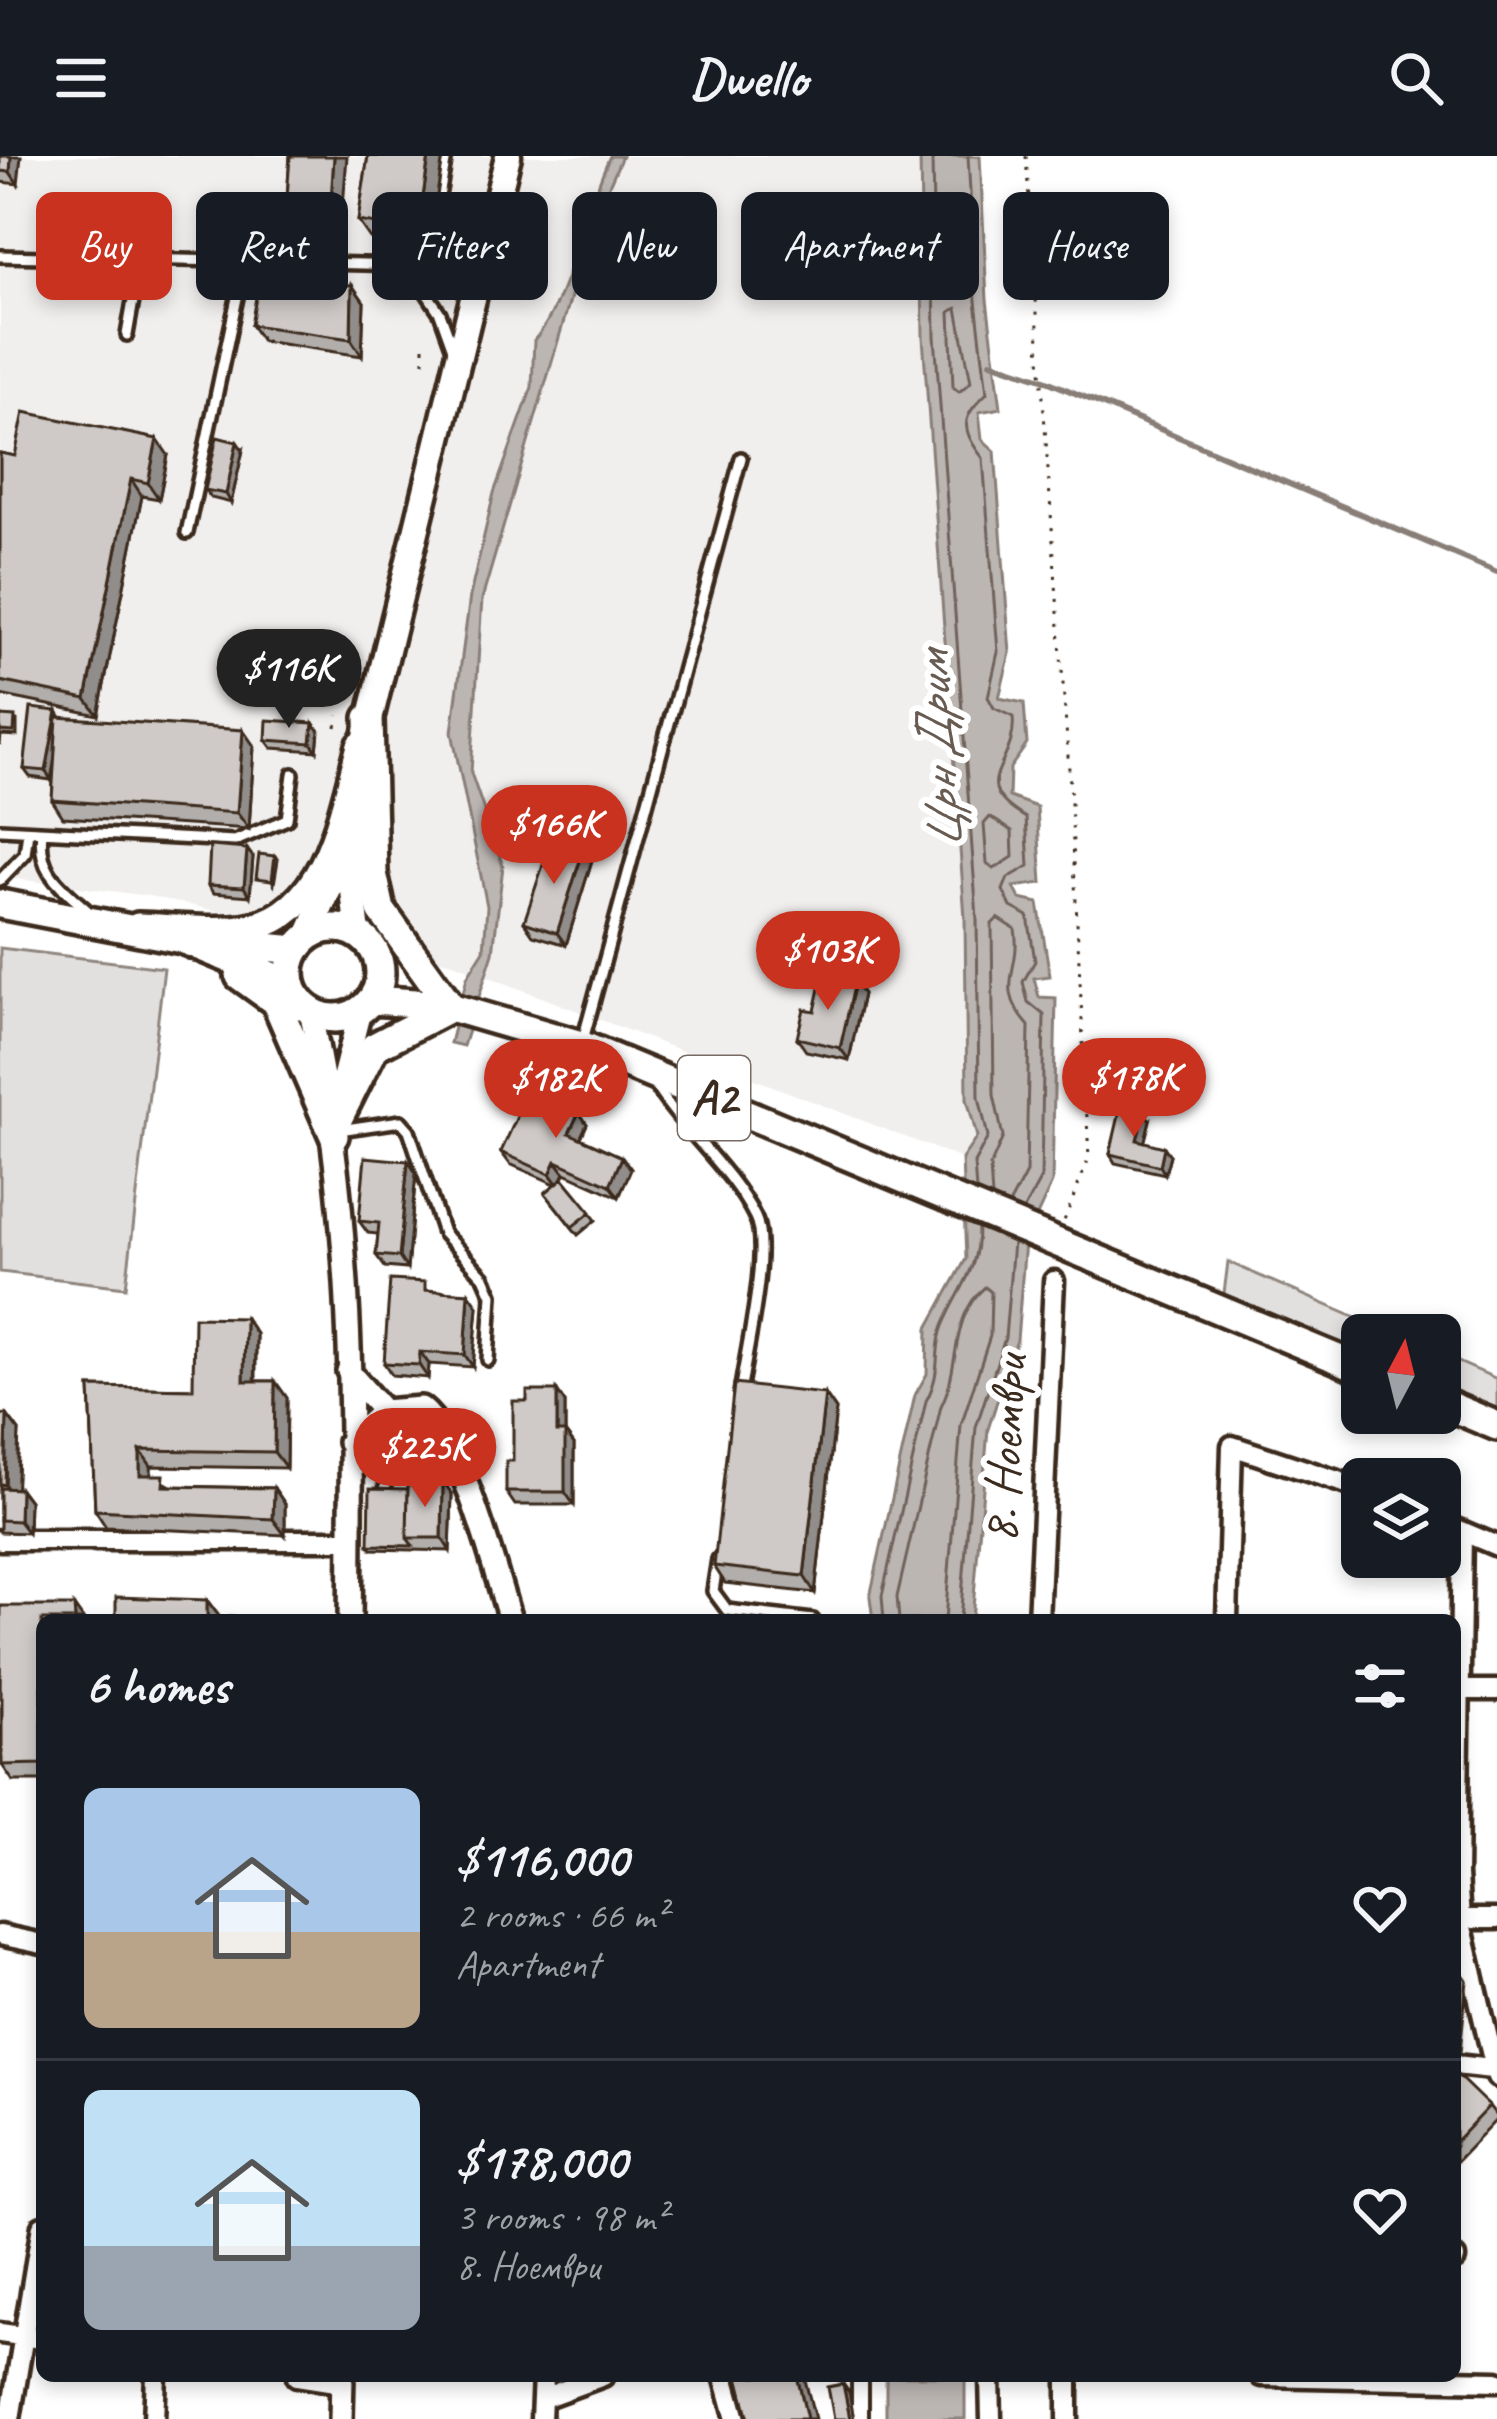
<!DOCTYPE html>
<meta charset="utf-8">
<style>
body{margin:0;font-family:Caveat,sans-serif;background:#20242c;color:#f1f3f6;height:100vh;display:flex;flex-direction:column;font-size:45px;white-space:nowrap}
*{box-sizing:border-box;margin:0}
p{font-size:39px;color:#9ea1a6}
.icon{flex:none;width:66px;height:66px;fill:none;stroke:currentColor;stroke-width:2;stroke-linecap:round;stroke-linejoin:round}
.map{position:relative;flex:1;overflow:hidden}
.drawer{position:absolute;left:36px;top:1458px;width:1425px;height:768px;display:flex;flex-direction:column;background:#171b24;border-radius:18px;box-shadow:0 6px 18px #0003}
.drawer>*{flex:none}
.banner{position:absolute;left:36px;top:36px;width:1425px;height:108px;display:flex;gap:24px}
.needle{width:78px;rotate:7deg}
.buttons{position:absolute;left:1341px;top:1158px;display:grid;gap:24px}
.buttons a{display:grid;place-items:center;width:120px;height:120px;border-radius:18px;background:#171b24;box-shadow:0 6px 18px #0003;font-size:60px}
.price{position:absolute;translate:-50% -102px;padding:0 27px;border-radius:42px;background:#c8321e;color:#fff;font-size:39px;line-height:78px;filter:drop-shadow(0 3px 6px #0008)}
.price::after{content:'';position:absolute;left:50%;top:72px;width:36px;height:27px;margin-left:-18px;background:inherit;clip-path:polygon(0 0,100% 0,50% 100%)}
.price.current{background:#222;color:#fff}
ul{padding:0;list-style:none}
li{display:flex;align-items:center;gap:36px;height:300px;padding:0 48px}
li+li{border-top:3px solid #363941}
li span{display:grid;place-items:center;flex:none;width:336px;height:240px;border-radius:18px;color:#555}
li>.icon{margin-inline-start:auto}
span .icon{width:144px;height:144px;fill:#fffc;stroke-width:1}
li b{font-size:51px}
h2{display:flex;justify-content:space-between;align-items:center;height:144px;padding:0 48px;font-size:51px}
.tag{padding:0 42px;border-radius:18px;background:#171b24;box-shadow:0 6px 18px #0003;font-size:42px;line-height:108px}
.tag.current{background:#c8321e;color:#fff}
header{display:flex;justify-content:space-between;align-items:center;height:156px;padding:0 48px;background:#171b24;font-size:54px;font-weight:700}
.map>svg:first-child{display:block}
.built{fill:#f1efee}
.green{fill:#e2e0de;stroke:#8e857e;stroke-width:3}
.water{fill:#bcb6b3;stroke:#887e77;stroke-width:3}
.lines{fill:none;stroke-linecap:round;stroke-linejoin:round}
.shore{stroke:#6f625a;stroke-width:3}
.stream{stroke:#887e77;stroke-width:6}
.service-casing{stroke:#3b2a1e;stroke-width:18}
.pedestrian-casing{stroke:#3b2a1e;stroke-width:22}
.minor-casing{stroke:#3b2a1e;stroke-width:27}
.tertiary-casing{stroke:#3b2a1e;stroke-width:30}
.secondary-casing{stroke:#3b2a1e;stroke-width:33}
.primary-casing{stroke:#3b2a1e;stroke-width:36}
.path{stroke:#3b2a1e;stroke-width:3;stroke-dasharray:3 9;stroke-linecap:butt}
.service{stroke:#fff;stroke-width:9}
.pedestrian{stroke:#fff;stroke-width:14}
.minor{stroke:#fff;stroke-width:18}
.tertiary{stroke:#fff;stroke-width:21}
.secondary{stroke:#fff;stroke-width:24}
.primary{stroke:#fff;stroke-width:27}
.wall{fill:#b2aeab;stroke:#3b2a1e;stroke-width:3}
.shaded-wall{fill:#918d8b;stroke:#3b2a1e;stroke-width:3}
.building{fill:#cfcac7;stroke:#3b2a1e;stroke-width:3}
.labels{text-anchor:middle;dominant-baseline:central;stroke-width:12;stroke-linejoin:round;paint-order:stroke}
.shield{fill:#fff;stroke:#766a62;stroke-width:3}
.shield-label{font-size:48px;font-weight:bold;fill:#3b2a1e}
.street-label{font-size:51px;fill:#3b2a1e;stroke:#fff}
.water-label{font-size:54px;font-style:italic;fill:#685b52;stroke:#fff}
</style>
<header><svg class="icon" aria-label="menu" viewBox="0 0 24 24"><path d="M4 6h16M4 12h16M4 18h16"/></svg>Dwello<svg class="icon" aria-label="search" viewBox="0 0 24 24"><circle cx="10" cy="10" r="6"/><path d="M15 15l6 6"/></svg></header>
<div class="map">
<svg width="1497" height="2263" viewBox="0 0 1497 2263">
<rect width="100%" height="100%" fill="#fff"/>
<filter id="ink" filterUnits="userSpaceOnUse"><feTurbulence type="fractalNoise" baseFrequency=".00833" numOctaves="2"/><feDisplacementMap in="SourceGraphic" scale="24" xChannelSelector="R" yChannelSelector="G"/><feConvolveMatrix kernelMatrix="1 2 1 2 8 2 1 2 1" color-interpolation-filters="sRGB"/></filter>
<g filter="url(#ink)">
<path class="built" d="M 0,0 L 920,0 L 923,181 L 965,762 L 967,943 L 977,981 L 962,1003 L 453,807 L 149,740 L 0,721 Z"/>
<path class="green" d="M 0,792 L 164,812 L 126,1131 L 0,1116 Z
M 1228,1106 L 1395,1179 L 1362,1179 L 1362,1213 L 1222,1153 Z
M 1440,1198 L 1497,1223 L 1497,1270 L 1440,1246 Z"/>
<path class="water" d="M 610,0 L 622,0 L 593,66 L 482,443 L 471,617 L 503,710 L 493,797 L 463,890 L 450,887 L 467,821 L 484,794 L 487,750 L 452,576 L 470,440 L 494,337 L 532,231 L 534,184 C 566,150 586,50 610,0 Z
M 920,0 L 980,0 L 987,144 L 1001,252 L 979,256 L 982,283 L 995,295 L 1010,497 L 999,542 L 1024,547 L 1027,588 L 1010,612 L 1009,641 L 1037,651 L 1042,727 L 1014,731 L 1020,743 L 1038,747 L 1050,820 L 1034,822 L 1039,841 L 1056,842 L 1052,1027 L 1025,1086 L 1017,1184 L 988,1273 L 972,1464 L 873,1464 L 870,1441 L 915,1239 L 927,1218 L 928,1172 L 966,1103 L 962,1003 L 977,981 L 967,943 L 965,762 L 923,181 Z
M 886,2220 L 965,2220 L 965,2263 L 886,2263 Z"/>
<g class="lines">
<path class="shore" d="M 932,0 L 935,180 L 977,762 L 979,941 L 988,981 L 974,1007 L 976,1035
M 968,0 L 976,145 L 987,237 C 963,260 958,271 983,302 L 998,496 L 988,541 L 994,552 L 1013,561 C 1018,611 963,626 1026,662 L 1029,710 L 1008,722 L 1003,734 L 1011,751 L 1028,760 L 1035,805 L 1023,826 L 1028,846 L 1044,859 L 1041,1022 L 1023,1055
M 957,152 L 971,226 L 959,236 L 953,231 L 950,156 Z
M 990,661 L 1012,675 L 1013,701 L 994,713 L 987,708 L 984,668 Z
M 992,1042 L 990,1011 L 1003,981 L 994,939 L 992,768 L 998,762 L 1015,773 C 1022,816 993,829 1029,870 L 1026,1017 L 1009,1049
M 884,1464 L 882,1440 L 926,1245 C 943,1214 933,1195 943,1170 C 959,1131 978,1117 978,1072
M 899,1464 L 897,1441 L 941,1250 C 961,1212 949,1161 985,1131 L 991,1136 L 990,1180 L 961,1269 L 945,1464
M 960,1464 L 976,1271 L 1005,1182 L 1013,1086"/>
<path class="stream" d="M 991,206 L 1042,223 L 1497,416"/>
<g class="service-casing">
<path id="service" d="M 429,98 L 446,0
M 0,100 L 408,109 L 474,117
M 127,179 L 140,105
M 454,196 L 440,157 L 408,109 L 487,57
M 187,377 L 244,109
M 0,673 L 235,685 L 287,663 L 293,618
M 42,676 C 37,718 62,731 90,757
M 0,724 L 25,698 L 28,675
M 583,884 L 741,302
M 653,926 C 682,974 729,1010 755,1061 C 771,1092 745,1200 740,1238
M 339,974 L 401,965 L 409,974 L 443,1077 L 484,1121 L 492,1139 L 488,1204
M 383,1261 L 386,1340
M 718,1403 L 713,1435 L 727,1454 L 813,1464"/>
</g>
<g class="pedestrian-casing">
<path id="pedestrian" d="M 860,2263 L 860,2220"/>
</g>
<g class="minor-casing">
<path id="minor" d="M 1440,1366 L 1497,1390
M 1462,1375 L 1457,1719 L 1460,1763 L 1497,1921
M 0,1384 L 352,1384
M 1038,1464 L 1054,1125
M 1227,1464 L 1232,1290 L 1362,1333
M 1455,1534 L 1497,1534
M 1455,1763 L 1497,1763
M 0,1779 L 42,1788
M 1455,1909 L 1492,1913
M 1455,2102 L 1455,2103
M 0,2177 L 42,2183
M 297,2220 L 342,2227
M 724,2220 L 736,2263
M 990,2220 L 991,2263
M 1068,2220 L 1068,2263
M 1261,2220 L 1497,2225
M 546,2241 L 603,2220
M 10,2263 L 42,2070
M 154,2263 L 156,2220
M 541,2263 L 543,2220"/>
</g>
<g class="tertiary-casing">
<path id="tertiary" d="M 310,855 C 354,1053 353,1261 350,1464
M 336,949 L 360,855
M 348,1215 L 383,1255
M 349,1286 L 383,1255 L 421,1252 C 462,1284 494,1412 510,1464
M 341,2263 L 342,2220"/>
</g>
<g class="secondary-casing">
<path id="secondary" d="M 366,580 L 508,0
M 348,691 L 358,778
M 308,780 L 348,691 L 355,650"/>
</g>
<g class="primary-casing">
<path id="primary" d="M 0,748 L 182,783 L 291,828
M 138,771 C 169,772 202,776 232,774 C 327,769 341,662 361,590
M290 817a45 45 0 1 1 90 0a45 45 0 1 1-90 0Z
M 216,786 L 296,794
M 240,820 L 276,846 L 334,980
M 372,844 L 443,849 L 581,889 L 1362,1213
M 334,971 L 374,891 L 451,851 L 381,754 L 373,717 L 369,562
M 1440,1246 L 1497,1270"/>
</g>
<path class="path" d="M 1026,0 L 1070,628 L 1089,1002 L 1064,1065
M 424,206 L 424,189
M 336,571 L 338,559"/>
<use href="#service" class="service"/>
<use href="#pedestrian" class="pedestrian"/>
<use href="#minor" class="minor"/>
<use href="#tertiary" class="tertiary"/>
<use href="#secondary" class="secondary"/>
<use href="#primary" class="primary"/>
</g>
<path class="wall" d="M 0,0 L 18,28 L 0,26 Z
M 290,0 L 341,76 L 297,72 L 286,56 Z
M 368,0 L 443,0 L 429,91 L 370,82 L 358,65 Z
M 331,121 L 336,129 L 352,129 L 364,146 L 362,200 L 262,185 L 251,169 Z
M 243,294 L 231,347 L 211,342 L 205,334 Z
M 0,297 L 15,300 L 168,299 L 159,343 L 142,340 L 98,559 L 0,539 Z
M 0,559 L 17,565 L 17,580 L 1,579 L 0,589 Z
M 61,562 L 254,590 L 249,673 L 63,661 L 52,644 L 54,609 L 51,624 L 30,621 L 24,613 Z
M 313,567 L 319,575 L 317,595 L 272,592 L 266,584 Z
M 253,701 L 250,740 L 213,737 L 208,729 Z
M 592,704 L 566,789 L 533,779 L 524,766 L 552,705 Z
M 855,826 L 863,838 L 849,904 L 806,895 L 797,882 L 815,855 Z
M 579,956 L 587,968 L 581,982 L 622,1001 L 631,1013 L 619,1041 L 565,1017 L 563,1022 L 596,1064 L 578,1079 L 545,1037 L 555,1028 L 510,1008 L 501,996 Z
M 1150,964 L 1144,986 L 1170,999 L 1165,1018 L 1115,1007 L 1110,998 Z
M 416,1017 L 407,1113 L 385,1111 L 376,1099 L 378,1078 L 368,1077 L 359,1065 Z
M 431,1135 L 478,1150 L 473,1211 L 429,1208 L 428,1222 L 392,1219 L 384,1207 Z
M 245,1162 L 256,1178 L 256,1225 L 275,1225 L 287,1242 L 286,1312 L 151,1310 L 151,1319 L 171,1330 L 274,1332 L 285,1348 L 285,1379 L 106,1371 L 95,1354 L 90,1231 L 193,1233 Z
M 557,1235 L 565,1247 L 565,1276 L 574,1288 L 574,1349 L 515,1349 L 506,1336 L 527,1245 Z
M 825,1238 L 836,1254 L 815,1437 L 725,1427 L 714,1410 Z
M 0,1258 L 7,1259 L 19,1275 L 16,1333 L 20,1333 L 29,1345 L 28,1377 L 0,1376 Z
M 452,1338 L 450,1395 L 372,1393 L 369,1389 Z
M 42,1464 L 42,1625 L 13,1625 L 2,1609 L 0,1470 Z
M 1455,1921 L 1489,1950 L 1497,1960 L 1497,1963 L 1455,2007 Z"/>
<path class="shaded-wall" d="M 11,0 L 21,0 L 18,28 L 10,16 Z
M 334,0 L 347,0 L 341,76 L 330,59 Z
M 429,0 L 443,0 L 429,91 L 418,75 Z
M 352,129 L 364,146 L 362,200 L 351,183 Z
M 157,283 L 168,299 L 159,343 L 148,327 Z
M 237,286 L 243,294 L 231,347 L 226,338 Z
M 131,323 L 142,340 L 98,559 L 86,543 Z
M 57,555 L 62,563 L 51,624 L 46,615 Z
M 313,567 L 319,575 L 317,595 L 311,587 Z
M 243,574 L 254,590 L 249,673 L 237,657 Z
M 584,692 L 592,704 L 566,789 L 557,777 Z
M 247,693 L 253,701 L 250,740 L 244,731 Z
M 275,700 L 278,704 L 274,728 L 272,724 Z
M 855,826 L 863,838 L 849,904 L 840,892 Z
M 579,956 L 587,968 L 577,989 L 569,977 Z
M 1144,956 L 1150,964 L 1143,992 L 1137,984 Z
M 1164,991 L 1170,999 L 1165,1018 L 1160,1010 Z
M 622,1001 L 631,1013 L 619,1041 L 610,1029 Z
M 408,1005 L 416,1017 L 407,1113 L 399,1101 Z
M 556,1005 L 565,1017 L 559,1030 L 550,1018 Z
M 469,1137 L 478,1150 L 473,1211 L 465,1199 Z
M 245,1162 L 256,1178 L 255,1241 L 244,1225 Z
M 420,1196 L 429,1208 L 428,1222 L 419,1209 Z
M 275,1225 L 287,1242 L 286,1312 L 274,1296 Z
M 557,1235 L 565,1247 L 565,1276 L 574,1288 L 574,1349 L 565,1336 L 557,1276 Z
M 825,1238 L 836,1254 L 815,1437 L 804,1420 Z
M 7,1259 L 19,1275 L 16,1345 L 5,1329 Z
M 140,1294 L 151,1310 L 151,1335 L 140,1319 Z
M 443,1325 L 452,1338 L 450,1395 L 442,1382 Z
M 274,1332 L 285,1348 L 285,1379 L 273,1363 Z
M 20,1333 L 29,1345 L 28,1377 L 19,1365 Z
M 207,1444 L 219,1460 L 219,1464 L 207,1464 Z
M 74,1450 L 84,1464 L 75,1464 Z
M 1458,1811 L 1467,1824 L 1460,1897 L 1455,1889 L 1455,1847 Z
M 797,2220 L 804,2220 L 815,2263 L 807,2263 Z
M 843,2228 L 849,2236 L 854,2263 L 850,2263 Z"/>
<path class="building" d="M 0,0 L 11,0 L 10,16 L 0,15 Z
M 290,0 L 334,0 L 330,59 L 286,56 Z
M 368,0 L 429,0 L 418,75 L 358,65 Z
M 260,119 L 331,121 L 330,129 L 352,129 L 351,183 L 251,169 Z
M 24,256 L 157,283 L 148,327 L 131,323 L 86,543 L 0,525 L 0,297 L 15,300 Z
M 217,281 L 237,286 L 226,338 L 205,334 Z
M 31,552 L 57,555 L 46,615 L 24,613 Z
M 0,560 L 15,561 L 14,576 L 0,575 Z
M 57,561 L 243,574 L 237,657 L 52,644 Z
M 267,564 L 313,567 L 311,587 L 266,584 Z
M 558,684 L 584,692 L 557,777 L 524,766 L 545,703 L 552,705 Z
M 210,690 L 247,693 L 244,731 L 208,729 Z
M 259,698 L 275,700 L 272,724 L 256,722 Z
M 823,819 L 855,826 L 840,892 L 797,882 L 804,853 L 815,855 Z
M 529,934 L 579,956 L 569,977 L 622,1001 L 610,1029 L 556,1005 L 550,1018 L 501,996 Z
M 1121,951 L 1144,956 L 1137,984 L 1164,991 L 1160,1010 L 1110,998 Z
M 365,1001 L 408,1005 L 399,1101 L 376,1099 L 379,1067 L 359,1065 Z
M 563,1022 L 591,1056 L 572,1071 L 545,1037 Z
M 390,1124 L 425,1126 L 425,1134 L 469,1137 L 465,1199 L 420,1196 L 419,1209 L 384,1207 Z
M 194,1161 L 245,1162 L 244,1225 L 275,1225 L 274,1296 L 140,1294 L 140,1319 L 164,1319 L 163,1330 L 274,1332 L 273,1363 L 95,1354 L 90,1231 L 193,1233 Z
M 734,1228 L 825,1238 L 804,1420 L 714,1410 Z
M 527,1235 L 557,1235 L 557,1276 L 565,1276 L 565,1336 L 506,1336 L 506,1305 L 513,1305 L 513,1245 L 527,1245 Z
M 0,1258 L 7,1259 L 5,1329 L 0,1328 Z
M 408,1325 L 443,1325 L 442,1382 L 407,1382 Z
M 0,1332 L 20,1333 L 19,1365 L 0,1364 Z
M 370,1332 L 408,1333 L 407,1382 L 413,1390 L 369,1389 Z
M 116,1441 L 207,1444 L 207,1464 L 116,1464 Z
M 1,1450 L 74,1450 L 75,1464 L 42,1464 L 42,1608 L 2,1609 L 2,1542 L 0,1542 Z
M 229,1461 L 254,1462 L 253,1464 L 229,1464 Z
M 1455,1807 L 1458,1811 L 1455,1847 Z
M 1457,1919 L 1489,1950 L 1455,1986 L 1455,1921 Z
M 738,2220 L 797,2220 L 807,2263 L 749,2263 Z
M 843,2228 L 850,2263 L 834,2263 L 828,2231 Z"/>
</g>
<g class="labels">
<rect class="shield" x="678" y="900" width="72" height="84" rx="9"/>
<g class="shield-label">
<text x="714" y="942">A2</text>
</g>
<g class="street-label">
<text transform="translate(1004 1293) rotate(-87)">8. Ноември</text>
</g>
<g class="water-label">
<text transform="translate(937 595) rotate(-94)">Црн Дрим</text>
</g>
</g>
</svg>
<div class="buttons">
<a><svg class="needle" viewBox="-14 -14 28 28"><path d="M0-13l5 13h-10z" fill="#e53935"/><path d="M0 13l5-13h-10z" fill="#9ea1a6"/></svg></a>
<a><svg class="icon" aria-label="layers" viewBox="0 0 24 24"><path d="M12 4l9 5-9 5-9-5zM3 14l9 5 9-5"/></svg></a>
</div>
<b class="price current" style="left:289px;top:575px">$116K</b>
<b class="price" style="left:554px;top:731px">$166K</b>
<b class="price" style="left:828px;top:857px">$103K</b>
<b class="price" style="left:1134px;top:984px">$178K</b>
<b class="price" style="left:556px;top:985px">$182K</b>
<b class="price" style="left:425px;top:1354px">$225K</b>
<div class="banner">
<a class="tag current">Buy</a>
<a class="tag">Rent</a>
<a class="tag">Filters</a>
<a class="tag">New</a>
<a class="tag">Apartment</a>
<a class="tag">House</a>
</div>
<section class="drawer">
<h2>6 homes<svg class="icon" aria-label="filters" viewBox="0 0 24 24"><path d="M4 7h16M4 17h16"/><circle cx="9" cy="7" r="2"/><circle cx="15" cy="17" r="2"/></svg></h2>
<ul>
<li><span style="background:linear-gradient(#a9c7e8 60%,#b9a48a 0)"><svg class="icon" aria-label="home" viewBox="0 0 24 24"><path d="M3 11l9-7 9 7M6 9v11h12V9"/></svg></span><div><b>$116,000</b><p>2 rooms · 66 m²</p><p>Apartment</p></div><svg class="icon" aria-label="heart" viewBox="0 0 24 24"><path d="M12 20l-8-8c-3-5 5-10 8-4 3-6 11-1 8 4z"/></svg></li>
<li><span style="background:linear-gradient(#bfe0f5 65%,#9aa5b1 0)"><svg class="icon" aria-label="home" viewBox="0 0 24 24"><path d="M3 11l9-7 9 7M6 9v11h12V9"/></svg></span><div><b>$178,000</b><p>3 rooms · 98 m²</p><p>8. Ноември</p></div><svg class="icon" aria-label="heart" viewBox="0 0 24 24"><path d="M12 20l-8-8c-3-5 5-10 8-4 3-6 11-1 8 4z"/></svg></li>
</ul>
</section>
</div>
